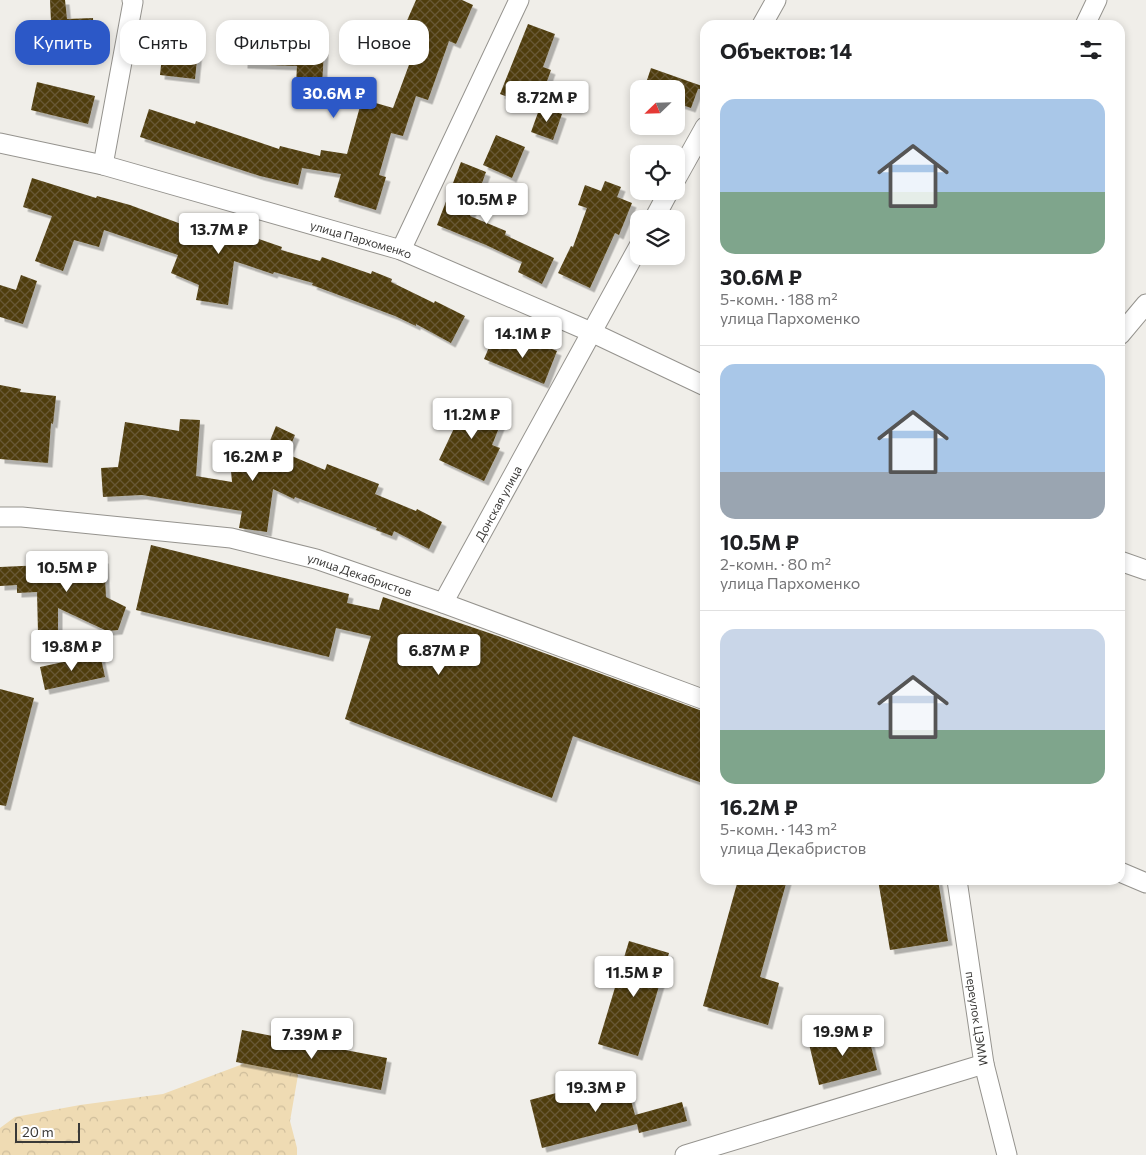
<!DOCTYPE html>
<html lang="ru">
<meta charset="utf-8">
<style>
body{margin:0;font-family:Commissioner,sans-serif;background:#f2f2f2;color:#202124;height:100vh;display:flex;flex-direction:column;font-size:19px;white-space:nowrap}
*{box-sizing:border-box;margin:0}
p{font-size:16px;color:#757577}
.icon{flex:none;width:28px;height:28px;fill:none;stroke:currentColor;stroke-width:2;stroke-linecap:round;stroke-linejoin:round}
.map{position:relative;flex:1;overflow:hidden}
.details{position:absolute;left:700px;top:20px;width:425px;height:865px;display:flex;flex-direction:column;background:#fff;border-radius:15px;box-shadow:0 2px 8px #0003}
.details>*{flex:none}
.banner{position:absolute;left:15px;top:20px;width:475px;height:45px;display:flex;gap:10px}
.needle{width:32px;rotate:247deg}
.buttons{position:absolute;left:630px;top:80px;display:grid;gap:10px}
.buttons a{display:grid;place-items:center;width:55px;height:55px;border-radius:10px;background:#fff;box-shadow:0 2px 8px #0003;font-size:25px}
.scale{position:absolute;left:15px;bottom:12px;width:65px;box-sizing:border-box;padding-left:5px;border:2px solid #3a3937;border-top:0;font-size:14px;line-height:18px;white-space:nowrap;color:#3a3937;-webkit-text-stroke:4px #fff;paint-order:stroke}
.price{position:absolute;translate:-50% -42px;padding:0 11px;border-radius:5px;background:#fff;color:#222;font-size:16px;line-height:32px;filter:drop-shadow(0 1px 2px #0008)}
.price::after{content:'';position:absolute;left:50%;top:30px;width:15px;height:11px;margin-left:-8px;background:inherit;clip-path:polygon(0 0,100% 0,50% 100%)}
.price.selected{background:#2c58c7;color:#fff}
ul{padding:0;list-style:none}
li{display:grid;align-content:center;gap:10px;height:265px;padding:0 20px}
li+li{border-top:1px solid #e0e0e0}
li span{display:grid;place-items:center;height:155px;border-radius:15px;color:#555}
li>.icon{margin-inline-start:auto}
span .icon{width:90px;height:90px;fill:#fffc;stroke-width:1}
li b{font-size:21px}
h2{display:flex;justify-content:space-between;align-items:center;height:60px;padding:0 20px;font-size:21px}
.tag{padding:0 18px;border-radius:15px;background:#fff;box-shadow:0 2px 8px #0003;font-size:18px;line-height:45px}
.tag.selected{background:#2c58c7;color:#fff}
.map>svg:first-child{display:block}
.forest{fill:url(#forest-crowns)}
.building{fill:url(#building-cross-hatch);filter:url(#shadow)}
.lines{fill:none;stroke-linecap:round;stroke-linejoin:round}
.street-casing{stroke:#95938e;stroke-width:21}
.street{stroke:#fff;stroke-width:19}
.labels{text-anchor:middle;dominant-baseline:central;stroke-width:5;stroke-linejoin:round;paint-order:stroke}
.street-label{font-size:12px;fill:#3a3937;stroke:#fff}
</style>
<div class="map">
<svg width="1146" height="1155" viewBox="0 0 1146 1155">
<defs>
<pattern id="forest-crowns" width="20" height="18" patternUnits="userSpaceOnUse" patternTransform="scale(1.25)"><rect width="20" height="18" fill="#efdbb3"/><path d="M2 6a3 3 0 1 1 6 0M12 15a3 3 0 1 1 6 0" fill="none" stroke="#cebd9b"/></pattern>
<pattern id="building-cross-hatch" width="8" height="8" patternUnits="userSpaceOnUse" patternTransform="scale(1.25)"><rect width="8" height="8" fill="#503d10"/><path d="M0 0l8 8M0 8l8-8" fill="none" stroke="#675834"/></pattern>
<filter id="shadow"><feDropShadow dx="4.5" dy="4.5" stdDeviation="0" flood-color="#0004"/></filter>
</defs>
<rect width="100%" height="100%" fill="#f0eee9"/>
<path class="forest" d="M 262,1047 L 279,1047 L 298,1075 L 290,1121 L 297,1148 L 297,1155 L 0,1155 L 0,1128 L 15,1117 L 80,1105 L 163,1094 L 243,1064 Z"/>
<path class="building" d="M 50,0 L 65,0 L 67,19 L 93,18 L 94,42 L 52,44 Z
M 416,0 L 462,0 L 473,5 L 456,44 L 449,41 L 428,100 L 416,96 L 403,136 L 391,133 L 379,175 L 386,177 L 376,210 L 334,197 L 341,174 L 302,168 L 298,185 L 260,176 L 140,137 L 149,109 L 195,124 L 196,121 L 279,149 L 280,146 L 320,156 L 321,150 L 347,154 L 362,99 L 393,108 L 416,46 L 399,39 Z
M 528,24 L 555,34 L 543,67 L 551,70 L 537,109 L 500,94 Z
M 244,30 L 275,31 L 274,47 L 324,50 L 322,86 L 296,84 L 297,66 L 243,64 Z
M 164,37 L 199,40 L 195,79 L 160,75 Z
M 651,68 L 702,86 L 702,89 L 698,89 L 691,108 L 676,103 L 676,89 L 644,89 Z
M 37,82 L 95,96 L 88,124 L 31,110 Z
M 540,107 L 562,114 L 553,140 L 531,132 Z
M 496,135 L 525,147 L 512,178 L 483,165 Z
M 461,162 L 486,172 L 470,216 L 506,231 L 505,235 L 554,258 L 542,284 L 518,272 L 522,262 L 486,245 L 437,225 Z
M 32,178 L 96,198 L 97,196 L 130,205 L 200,231 L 204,220 L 282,247 L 281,250 L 320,261 L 322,257 L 371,274 L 372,271 L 392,279 L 391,282 L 434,303 L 435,301 L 465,316 L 451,343 L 416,324 L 416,326 L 395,316 L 312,285 L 313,283 L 274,272 L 273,274 L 234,261 L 228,305 L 196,300 L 199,285 L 171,273 L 178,255 L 104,230 L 99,247 L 74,240 L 63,271 L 35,261 L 52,216 L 23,207 Z
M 605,181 L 621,187 L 617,197 L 632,203 L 619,235 L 615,233 L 590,288 L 558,273 L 571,246 L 573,247 L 587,208 L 578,205 L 585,185 L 601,191 Z
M 21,275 L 37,281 L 23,324 L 0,317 L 0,285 L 16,290 Z
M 493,338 L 519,350 L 524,338 L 557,351 L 544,384 L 484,359 Z
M 0,385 L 21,389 L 20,392 L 56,396 L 53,424 L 51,423 L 48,463 L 0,459 Z
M 459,399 L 503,418 L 492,445 L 500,448 L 484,481 L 439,460 L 457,422 L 451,419 Z
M 180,419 L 200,420 L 196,476 L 232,482 L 230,460 L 263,458 L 276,426 L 295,435 L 287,454 L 325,470 L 327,464 L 379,484 L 375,494 L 416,511 L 417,509 L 442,522 L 429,549 L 394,531 L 392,536 L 376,530 L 377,528 L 295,497 L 294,499 L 273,489 L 267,532 L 239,528 L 242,511 L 142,495 L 103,497 L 101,468 L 118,467 L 125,422 L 179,431 Z
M 151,545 L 349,594 L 347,603 L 379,610 L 383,597 L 498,636 L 705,712 L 705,784 L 573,736 L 552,798 L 345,719 L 371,636 L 336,628 L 329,657 L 136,610 Z
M 104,559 L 106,597 L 126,607 L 118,630 L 107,631 L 58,608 L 58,633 L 38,633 L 37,592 L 17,593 L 17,585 L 0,586 L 0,567 L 66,564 L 66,560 Z
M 100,654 L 105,677 L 45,690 L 40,667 Z
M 0,689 L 34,698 L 6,806 L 0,805 Z
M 738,880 L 787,880 L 760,977 L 779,983 L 768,1025 L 703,1006 Z
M 878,880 L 938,880 L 948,941 L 890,950 Z
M 629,941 L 669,953 L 638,1056 L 598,1044 Z
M 242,1030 L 387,1058 L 381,1090 L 236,1062 Z
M 867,1030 L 877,1070 L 819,1085 L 809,1044 Z
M 624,1075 L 635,1115 L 682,1102 L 687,1121 L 639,1133 L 637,1124 L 542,1148 L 530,1100 Z"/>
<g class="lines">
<g class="street-casing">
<g id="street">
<path d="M 762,25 L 776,0"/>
<path d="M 1085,25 L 1097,0"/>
<path id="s1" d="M 0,143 L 103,165 L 401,250 L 591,332 L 705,386"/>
<path d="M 103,165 L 133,2 L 132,0"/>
<path d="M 676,179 L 705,127"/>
<path d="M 654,219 L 669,191"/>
<path d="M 401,250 L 519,0"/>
<path d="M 1120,335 L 1146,304"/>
<path id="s2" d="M 0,517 L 22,517 L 231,538 L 316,559 L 443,603 L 705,700"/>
<path d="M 1120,561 L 1146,570"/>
<path id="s3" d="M 443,603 L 639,246"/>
<path d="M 1120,872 L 1146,883"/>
<path id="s4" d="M 957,880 L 984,1064 L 1007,1155"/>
<path d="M 685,1155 L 984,1064"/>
</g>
</g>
<use href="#street" class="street"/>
</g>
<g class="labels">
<g class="street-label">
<text stroke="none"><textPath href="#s1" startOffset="374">улица Пархоменко</textPath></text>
<text stroke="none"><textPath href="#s3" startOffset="114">Донская улица</textPath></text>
<text stroke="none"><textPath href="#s2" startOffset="366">улица Декабристов</textPath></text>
<text stroke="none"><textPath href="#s4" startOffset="140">переулок ЦЭММ</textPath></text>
</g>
</g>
</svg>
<div class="buttons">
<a><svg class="needle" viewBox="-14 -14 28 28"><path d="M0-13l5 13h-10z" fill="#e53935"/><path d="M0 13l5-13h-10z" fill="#757577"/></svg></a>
<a><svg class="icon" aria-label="locate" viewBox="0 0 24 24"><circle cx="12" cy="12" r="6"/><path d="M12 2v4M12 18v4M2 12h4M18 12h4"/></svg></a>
<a><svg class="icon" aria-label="layers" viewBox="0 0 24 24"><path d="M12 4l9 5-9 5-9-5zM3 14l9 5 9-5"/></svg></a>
</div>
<div class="scale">20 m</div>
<b class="price selected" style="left:334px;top:119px">30.6M ₽</b>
<b class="price" style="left:547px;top:123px">8.72M ₽</b>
<b class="price" style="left:487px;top:225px">10.5M ₽</b>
<b class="price" style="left:219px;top:255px">13.7M ₽</b>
<b class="price" style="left:523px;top:359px">14.1M ₽</b>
<b class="price" style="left:472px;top:440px">11.2M ₽</b>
<b class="price" style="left:253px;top:482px">16.2M ₽</b>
<b class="price" style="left:67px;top:593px">10.5M ₽</b>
<b class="price" style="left:72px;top:672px">19.8M ₽</b>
<b class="price" style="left:439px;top:676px">6.87M ₽</b>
<b class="price" style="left:634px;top:998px">11.5M ₽</b>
<b class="price" style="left:843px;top:1057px">19.9M ₽</b>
<b class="price" style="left:312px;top:1060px">7.39M ₽</b>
<b class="price" style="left:596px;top:1113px">19.3M ₽</b>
<div class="banner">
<a class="tag selected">Купить</a>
<a class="tag">Снять</a>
<a class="tag">Фильтры</a>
<a class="tag">Новое</a>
</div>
<section class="details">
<h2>Объектов: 14<svg class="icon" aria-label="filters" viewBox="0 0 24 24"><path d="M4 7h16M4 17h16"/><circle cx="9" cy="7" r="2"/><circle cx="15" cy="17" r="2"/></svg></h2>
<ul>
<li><span style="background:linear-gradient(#a9c7e8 60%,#7fa58c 0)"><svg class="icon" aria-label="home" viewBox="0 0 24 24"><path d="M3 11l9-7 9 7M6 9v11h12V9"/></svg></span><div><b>30.6M ₽</b><p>5-комн. · 188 m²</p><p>улица Пархоменко</p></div></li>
<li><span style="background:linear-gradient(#a9c7e8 70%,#9aa5b1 0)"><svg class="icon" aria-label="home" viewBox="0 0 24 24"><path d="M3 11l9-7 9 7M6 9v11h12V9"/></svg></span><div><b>10.5M ₽</b><p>2-комн. · 80 m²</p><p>улица Пархоменко</p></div></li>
<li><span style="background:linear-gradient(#c9d6e8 65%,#7fa58c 0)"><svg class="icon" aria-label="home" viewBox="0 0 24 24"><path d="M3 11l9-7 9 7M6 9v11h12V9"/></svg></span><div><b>16.2M ₽</b><p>5-комн. · 143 m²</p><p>улица Декабристов</p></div></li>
</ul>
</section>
</div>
